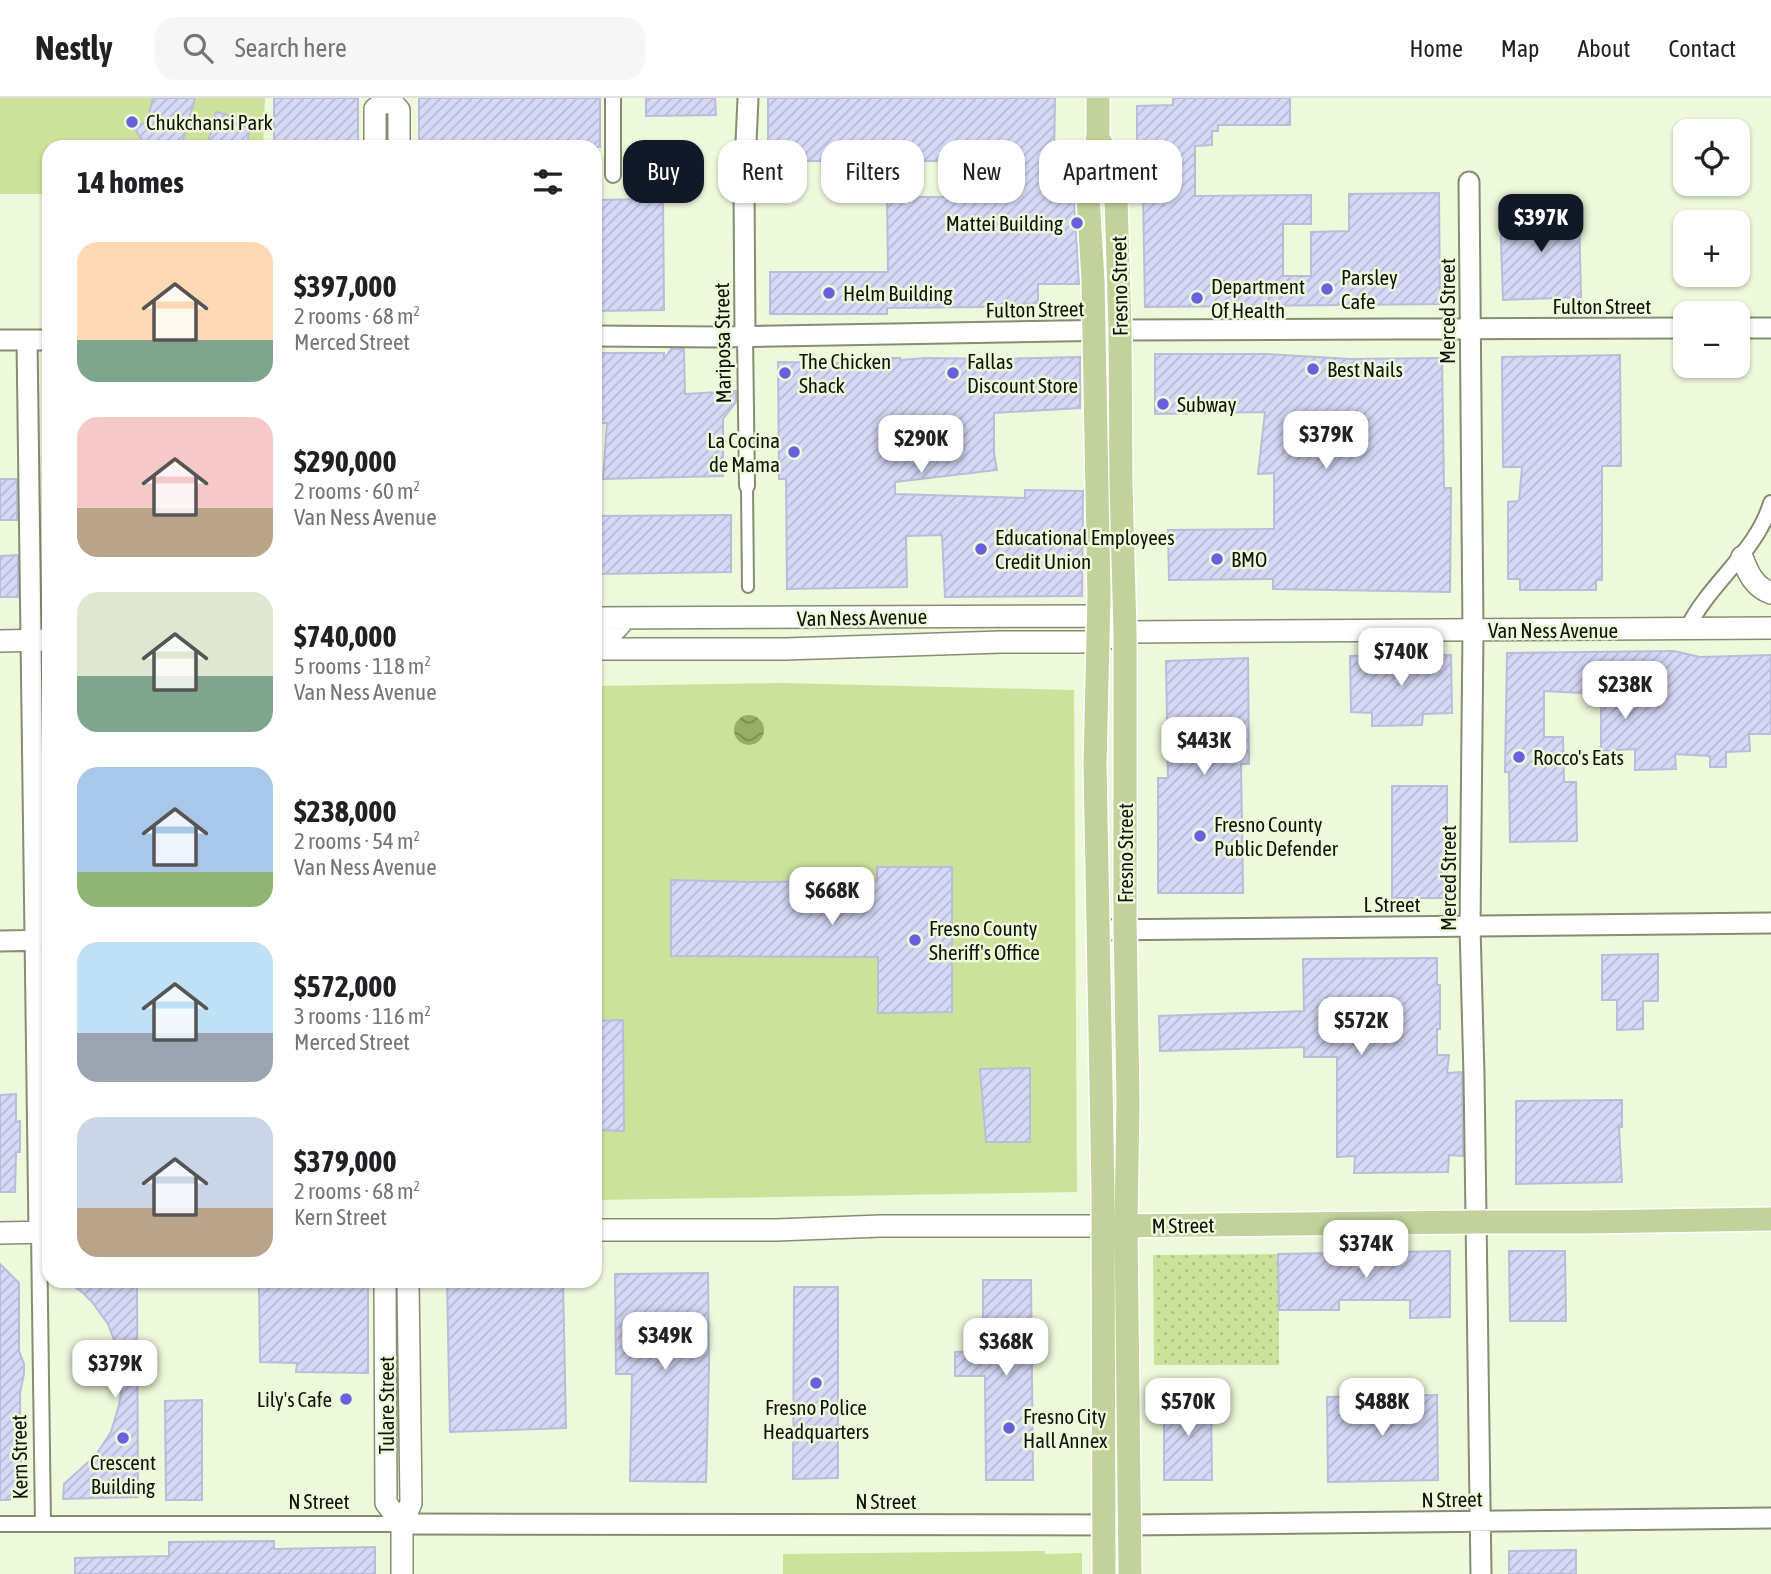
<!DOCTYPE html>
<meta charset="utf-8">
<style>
body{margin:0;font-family:"Asap Condensed",sans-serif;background:#f6f6f6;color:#202124;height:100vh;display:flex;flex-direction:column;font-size:26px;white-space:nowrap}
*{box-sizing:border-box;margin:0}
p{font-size:23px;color:#757577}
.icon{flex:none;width:38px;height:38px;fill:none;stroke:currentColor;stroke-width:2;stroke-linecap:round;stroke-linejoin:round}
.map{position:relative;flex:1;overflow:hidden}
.drawer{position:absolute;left:42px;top:42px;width:560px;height:1148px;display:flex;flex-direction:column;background:#fff;border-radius:21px;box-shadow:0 2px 5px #0004}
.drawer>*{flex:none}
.banner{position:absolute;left:623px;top:42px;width:665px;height:63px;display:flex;gap:14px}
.fabs{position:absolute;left:1673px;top:21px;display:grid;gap:14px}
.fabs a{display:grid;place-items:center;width:77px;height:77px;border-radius:14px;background:#fff;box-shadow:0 2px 5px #0004;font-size:35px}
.price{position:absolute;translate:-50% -60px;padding:0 16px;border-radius:14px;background:#fff;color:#222;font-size:23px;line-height:46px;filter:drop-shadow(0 2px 4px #0008)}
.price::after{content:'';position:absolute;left:50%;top:42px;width:21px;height:16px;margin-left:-10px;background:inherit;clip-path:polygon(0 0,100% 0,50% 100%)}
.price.current{background:#111827;color:#fff}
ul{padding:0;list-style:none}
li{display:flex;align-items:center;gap:21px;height:175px;padding:0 35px}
li span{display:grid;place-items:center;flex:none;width:196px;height:140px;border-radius:21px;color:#555}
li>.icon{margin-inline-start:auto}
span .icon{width:84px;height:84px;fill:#fffc;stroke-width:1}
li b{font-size:30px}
h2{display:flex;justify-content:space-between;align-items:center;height:84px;padding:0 35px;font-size:30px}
.chip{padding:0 24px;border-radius:21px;background:#fff;box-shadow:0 2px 5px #0004;font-size:24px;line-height:63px}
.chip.current{background:#111827;color:#fff}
header{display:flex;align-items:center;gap:42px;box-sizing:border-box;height:98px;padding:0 35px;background:#fff;border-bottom:2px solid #e0e0e0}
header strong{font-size:33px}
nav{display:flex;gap:38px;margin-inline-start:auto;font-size:24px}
.search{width:490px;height:63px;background:#f6f6f6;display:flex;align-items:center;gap:18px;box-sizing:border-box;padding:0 24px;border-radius:21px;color:#757577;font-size:26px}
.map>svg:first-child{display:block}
.grass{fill:url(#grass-dots)}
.park{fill:#cce29b}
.water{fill:url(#water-waves)}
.building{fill:url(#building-hatch);stroke:#babdda;stroke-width:2}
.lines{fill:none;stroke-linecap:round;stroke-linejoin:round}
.pedestrian-casing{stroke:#858d72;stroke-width:14}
.minor-casing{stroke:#858d72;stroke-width:18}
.tertiary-casing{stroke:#858d72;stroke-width:23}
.secondary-casing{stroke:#858d72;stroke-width:24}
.primary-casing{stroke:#fff;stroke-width:26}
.pedestrian{stroke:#fff;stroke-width:10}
.minor{stroke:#fff;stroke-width:14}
.tertiary{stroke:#fff;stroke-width:19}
.secondary{stroke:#fff;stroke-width:21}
.primary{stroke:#c2d29a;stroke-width:23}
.poi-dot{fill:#6662db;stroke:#eef8da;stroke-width:2.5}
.labels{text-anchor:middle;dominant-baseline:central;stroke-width:5;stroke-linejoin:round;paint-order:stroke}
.poi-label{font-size:21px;fill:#101309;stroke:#eef8da;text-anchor:start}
.street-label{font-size:21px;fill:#101309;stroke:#eef8da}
</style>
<header>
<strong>Nestly</strong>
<div class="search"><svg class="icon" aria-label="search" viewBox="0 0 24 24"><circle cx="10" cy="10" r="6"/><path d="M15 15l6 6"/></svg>Search here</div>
<nav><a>Home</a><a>Map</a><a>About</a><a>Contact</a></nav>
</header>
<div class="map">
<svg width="1771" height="1476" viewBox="0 0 1771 1476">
<defs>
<pattern id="grass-dots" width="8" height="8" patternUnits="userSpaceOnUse" patternTransform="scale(1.75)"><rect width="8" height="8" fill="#cce29b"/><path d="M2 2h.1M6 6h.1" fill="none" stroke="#aec184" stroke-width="1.8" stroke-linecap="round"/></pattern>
<pattern id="water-waves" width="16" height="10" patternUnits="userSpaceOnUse" patternTransform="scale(1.75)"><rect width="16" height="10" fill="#99ae65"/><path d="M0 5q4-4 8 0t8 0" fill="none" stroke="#7b8c51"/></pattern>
<pattern id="building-hatch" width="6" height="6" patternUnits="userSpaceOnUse" patternTransform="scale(1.75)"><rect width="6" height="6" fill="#d6d9f6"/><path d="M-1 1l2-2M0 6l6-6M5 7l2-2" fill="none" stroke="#b7b9d2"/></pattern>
</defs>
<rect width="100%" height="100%" fill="#eef8da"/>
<path class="grass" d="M 1279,1156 L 1279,1267 L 1154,1267 L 1153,1157 Z"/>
<path class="park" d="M 0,0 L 265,0 L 263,49 L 49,49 L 49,96 L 0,96 Z
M 782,585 L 1074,592 L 1077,1094 L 595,1102 L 595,588 Z
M 1045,1453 L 1045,1456 L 1082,1455 L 1082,1476 L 783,1476 L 783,1456 Z"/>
<path class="water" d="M734 632a15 15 0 1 1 30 0a15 15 0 1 1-30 0Z"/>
<path class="building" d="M 153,0 L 195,0 L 181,49 L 146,49 L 134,29 L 147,24 Z
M 274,0 L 358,0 L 358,49 L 274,49 Z
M 419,0 L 600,0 L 600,49 L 419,49 Z
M 646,0 L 715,0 L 716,17 L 646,18 Z
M 768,0 L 1055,0 L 1054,65 L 1079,64 L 1074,101 L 1079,186 L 1038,186 L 1038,205 L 981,209 L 887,210 L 887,216 L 770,216 L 770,174 L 888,174 L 887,99 L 998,99 L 999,63 L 768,63 Z
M 1173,0 L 1290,0 L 1290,27 L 1218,27 L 1218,33 L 1212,33 L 1212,47 L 1195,48 L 1195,98 L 1311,97 L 1311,126 L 1283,126 L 1283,178 L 1311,178 L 1311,134 L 1349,133 L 1349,96 L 1439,95 L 1440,206 L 1145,209 L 1143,98 L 1158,98 L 1158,69 L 1154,69 L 1154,48 L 1137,48 L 1137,8 L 1173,7 Z
M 216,14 L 252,23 L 246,49 L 207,49 Z
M 646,101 L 663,101 L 664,212 L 595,213 L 595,102 Z
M 1579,111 L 1581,199 L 1503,202 L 1500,114 Z
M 671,251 L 684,251 L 685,296 L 736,293 L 736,304 L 723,321 L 723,378 L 603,381 L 607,325 L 595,325 L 595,255 L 664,255 L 664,261 Z
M 1155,256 L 1267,256 L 1350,261 L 1442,260 L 1444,390 L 1451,390 L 1450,494 L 1273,491 L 1273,481 L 1169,482 L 1168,432 L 1274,431 L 1274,375 L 1258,376 L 1265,314 L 1155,316 Z
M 1620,257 L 1621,368 L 1602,368 L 1602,482 L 1596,482 L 1596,492 L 1520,492 L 1520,481 L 1508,481 L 1508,404 L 1519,403 L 1522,369 L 1503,369 L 1502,259 Z
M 1080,259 L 1080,310 L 994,315 L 994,355 L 997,372 L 895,384 L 895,396 L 1025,400 L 1025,392 L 1083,393 L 1082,498 L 945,499 L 942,437 L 906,438 L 907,489 L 787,491 L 786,381 L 779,381 L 778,264 L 839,265 L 841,260 L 900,260 L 900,262 L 926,260 L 997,261 Z
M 0,381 L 17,381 L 17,422 L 0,422 Z
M 731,417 L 731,474 L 595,476 L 595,418 Z
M 18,457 L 18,499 L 0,499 L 0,458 Z
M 1674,553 L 1700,559 L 1771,557 L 1771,636 L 1749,636 L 1750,653 L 1726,654 L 1726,669 L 1710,669 L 1710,658 L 1675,656 L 1676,671 L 1635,672 L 1635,651 L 1601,653 L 1601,596 L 1544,593 L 1544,639 L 1563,639 L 1564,684 L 1576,684 L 1577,743 L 1510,744 L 1509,674 L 1505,674 L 1507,555 Z
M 1451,557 L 1452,615 L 1423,616 L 1422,627 L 1372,628 L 1372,615 L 1351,614 L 1350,558 Z
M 1248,560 L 1249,666 L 1241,666 L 1243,795 L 1158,795 L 1158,680 L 1168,680 L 1166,563 Z
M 1392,688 L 1447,688 L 1447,800 L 1392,800 Z
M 877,769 L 952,769 L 952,914 L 878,915 L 878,859 L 671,858 L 671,782 L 751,784 L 877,783 Z
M 1658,856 L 1658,903 L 1643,903 L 1643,931 L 1617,932 L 1617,902 L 1602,902 L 1602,857 Z
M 1437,860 L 1437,887 L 1440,887 L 1440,931 L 1437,931 L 1437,957 L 1449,957 L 1447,975 L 1462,974 L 1463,1058 L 1449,1057 L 1448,1074 L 1354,1075 L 1355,1058 L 1337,1059 L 1337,959 L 1304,959 L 1304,949 L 1160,953 L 1159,918 L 1304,913 L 1303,861 Z
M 623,922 L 624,1033 L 595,1032 L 595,923 Z
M 1030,970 L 1030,1044 L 986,1044 L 980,971 Z
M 16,996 L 16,1024 L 20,1023 L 20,1054 L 16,1054 L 15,1094 L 0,1094 L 0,997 Z
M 1622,1002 L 1622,1029 L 1619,1029 L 1622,1084 L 1516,1086 L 1516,1003 Z
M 1450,1153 L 1450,1219 L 1410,1220 L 1410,1202 L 1339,1202 L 1339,1212 L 1279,1212 L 1278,1156 Z
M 1509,1153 L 1565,1153 L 1566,1223 L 1510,1223 Z
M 0,1166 L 19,1185 L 19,1253 L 24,1266 L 24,1276 L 20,1295 L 21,1390 L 9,1402 L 0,1402 Z
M 708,1175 L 709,1269 L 706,1384 L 630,1383 L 632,1276 L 616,1276 L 615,1176 Z
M 983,1182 L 1031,1182 L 1033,1382 L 986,1382 L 985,1278 L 955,1278 L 955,1254 L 983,1253 Z
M 66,1183 L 137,1183 L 138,1399 L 63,1401 L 64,1386 L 96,1357 L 111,1334 L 119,1307 L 123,1284 L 118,1253 L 108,1226 L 92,1204 L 82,1194 Z
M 259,1183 L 368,1183 L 368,1275 L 296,1274 L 297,1265 L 260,1264 Z
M 447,1183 L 563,1183 L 566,1330 L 450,1334 Z
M 794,1189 L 838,1189 L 838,1380 L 793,1381 Z
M 1211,1297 L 1212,1382 L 1164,1382 L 1164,1298 Z
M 1437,1297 L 1438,1382 L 1328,1384 L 1327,1299 Z
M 202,1302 L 202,1402 L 166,1402 L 165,1303 Z
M 274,1443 L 274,1451 L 375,1449 L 375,1476 L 75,1476 L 75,1460 L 169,1458 L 169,1444 Z
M 1576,1452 L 1576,1476 L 1509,1476 L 1509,1453 Z"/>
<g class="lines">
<g class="pedestrian-casing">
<path id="pedestrian" d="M 747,388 L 748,489"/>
</g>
<g class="minor-casing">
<path id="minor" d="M 613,0 L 613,77
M 745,238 L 747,388
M 1687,531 C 1709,485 1756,455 1771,405
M 39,1134 L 43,1426
M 0,1426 L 402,1426"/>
</g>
<g class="tertiary-casing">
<path id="tertiary" d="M 1469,84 L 1473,533 L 1470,829 L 1474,977 L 1481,1476
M 1738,230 L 1771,230
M 595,238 L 721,239 L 1120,232 L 1685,230
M 745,238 L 744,89 L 748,0
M 0,242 L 49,242
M 27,242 L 39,1134
M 1098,832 L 1771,825
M 0,843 L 49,842
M 402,1426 L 1129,1427 L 1771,1420"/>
</g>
<g class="secondary-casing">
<path id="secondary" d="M 388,0 L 399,12 L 399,49
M 375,49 L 375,11 L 388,1
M 1742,459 C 1748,475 1754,489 1771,495
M 595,520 L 1099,518 L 1111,525
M 595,536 C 610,537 617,533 624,520
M 0,543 L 49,542
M 595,551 L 785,551 L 1001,544 L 1098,544 L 1125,534 L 1771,530
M 595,1132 L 776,1132 L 881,1128 L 1103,1128
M 0,1135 L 49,1134
M 385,1183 L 386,1405 L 402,1426
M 402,1476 L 402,1426 L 411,1405 L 408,1183"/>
</g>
<g class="primary-casing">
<path id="primary" d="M 1098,0 L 1098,36 L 1088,100 L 1093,182 L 1099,497 L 1095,667 L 1103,1093 L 1104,1476
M 1101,45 L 1116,100 L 1120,232 L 1121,387 L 1125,534 L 1125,821 L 1128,1003 L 1126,1128 L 1130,1476
M 1113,1128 L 1476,1124 L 1588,1124 L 1771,1121"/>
</g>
<use href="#pedestrian" class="pedestrian"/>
<use href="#minor" class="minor"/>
<use href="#tertiary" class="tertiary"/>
<use href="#secondary" class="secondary"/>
<use href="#primary" class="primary"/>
</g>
<g class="poi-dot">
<circle cx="132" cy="24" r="7"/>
<circle cx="1077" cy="125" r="7"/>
<circle cx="1327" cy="191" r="7"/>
<circle cx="829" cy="195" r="7"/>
<circle cx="1197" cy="200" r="7"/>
<circle cx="1313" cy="271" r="7"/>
<circle cx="785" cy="275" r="7"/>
<circle cx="953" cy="275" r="7"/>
<circle cx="1163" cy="306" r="7"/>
<circle cx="794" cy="354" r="7"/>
<circle cx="981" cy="451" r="7"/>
<circle cx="1217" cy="461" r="7"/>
<circle cx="1519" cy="659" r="7"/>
<circle cx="1200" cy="738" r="7"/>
<circle cx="915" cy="842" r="7"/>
<circle cx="816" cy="1285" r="7"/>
<circle cx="346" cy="1301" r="7"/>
<circle cx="1009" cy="1330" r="7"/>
<circle cx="123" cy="1340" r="7"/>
</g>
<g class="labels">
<g class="poi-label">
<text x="146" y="24">Chukchansi Park</text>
<text x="1063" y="125" text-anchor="end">Mattei Building</text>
<text x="1341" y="179">Parsley<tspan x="1341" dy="24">Cafe</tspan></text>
<text x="1211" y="188">Department<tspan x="1211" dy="24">Of Health</tspan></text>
<text x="843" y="195">Helm Building</text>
<text x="799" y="263">The Chicken<tspan x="799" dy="24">Shack</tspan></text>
<text x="967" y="263">Fallas<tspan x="967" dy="24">Discount Store</tspan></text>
<text x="1327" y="271">Best Nails</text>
<text x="1177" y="306">Subway</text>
<text x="780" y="342" text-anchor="end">La Cocina<tspan x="780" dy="24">de Mama</tspan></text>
<text x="995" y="439">Educational Employees<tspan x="995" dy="24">Credit Union</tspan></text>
<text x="1231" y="461">BMO</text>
<text x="1533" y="659">Rocco's Eats</text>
<text x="1214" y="726">Fresno County<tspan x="1214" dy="24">Public Defender</tspan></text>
<text x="929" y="830">Fresno County<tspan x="929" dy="24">Sheriff's Office</tspan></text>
<text x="332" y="1301" text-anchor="end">Lily's Cafe</text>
<text x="816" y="1309" text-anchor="middle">Fresno Police<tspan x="816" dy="24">Headquarters</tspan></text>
<text x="1023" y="1318">Fresno City<tspan x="1023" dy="24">Hall Annex</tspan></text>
<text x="123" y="1364" text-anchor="middle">Crescent<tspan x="123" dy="24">Building</tspan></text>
</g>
<g class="street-label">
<text transform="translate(1119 188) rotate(-91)">Fresno Street</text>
<text x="1602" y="208">Fulton Street</text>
<text transform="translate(1035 211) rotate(-1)">Fulton Street</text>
<text transform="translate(1447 213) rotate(-90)">Merced Street</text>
<text transform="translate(722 245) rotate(-91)">Mariposa Street</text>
<text transform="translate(862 519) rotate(-1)">Van Ness Avenue</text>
<text x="1553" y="532">Van Ness Avenue</text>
<text transform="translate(1125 755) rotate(-90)">Fresno Street</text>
<text transform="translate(1448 780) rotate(-90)">Merced Street</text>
<text x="1392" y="806">L Street</text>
<text transform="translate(1183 1127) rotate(-1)">M Street</text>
<text transform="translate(386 1307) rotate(-90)">Tulare Street</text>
<text transform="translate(19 1359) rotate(-91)">Kern Street</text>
<text transform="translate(1452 1401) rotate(-1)">N Street</text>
<text x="319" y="1403">N Street</text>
<text x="886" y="1403">N Street</text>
</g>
</g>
</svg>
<div class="fabs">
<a><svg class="icon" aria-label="locate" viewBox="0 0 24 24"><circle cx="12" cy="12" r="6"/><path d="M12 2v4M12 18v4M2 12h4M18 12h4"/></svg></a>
<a>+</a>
<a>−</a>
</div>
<b class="price current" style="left:1541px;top:156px">$397K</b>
<b class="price" style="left:1326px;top:373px">$379K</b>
<b class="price" style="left:921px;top:377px">$290K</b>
<b class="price" style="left:1401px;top:590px">$740K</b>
<b class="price" style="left:1625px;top:623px">$238K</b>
<b class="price" style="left:1204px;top:679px">$443K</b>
<b class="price" style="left:832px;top:829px">$668K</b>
<b class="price" style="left:1361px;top:959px">$572K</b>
<b class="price" style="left:1366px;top:1182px">$374K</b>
<b class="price" style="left:665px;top:1274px">$349K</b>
<b class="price" style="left:1006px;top:1280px">$368K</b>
<b class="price" style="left:115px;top:1302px">$379K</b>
<b class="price" style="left:1188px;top:1340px">$570K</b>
<b class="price" style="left:1382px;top:1340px">$488K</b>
<div class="banner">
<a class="chip current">Buy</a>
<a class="chip">Rent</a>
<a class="chip">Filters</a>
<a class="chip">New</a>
<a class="chip">Apartment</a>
</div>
<section class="drawer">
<h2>14 homes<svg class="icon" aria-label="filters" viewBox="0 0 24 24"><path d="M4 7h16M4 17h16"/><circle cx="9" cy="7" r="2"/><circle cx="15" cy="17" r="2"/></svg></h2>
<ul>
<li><span style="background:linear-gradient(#ffd9b3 70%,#7fa58c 0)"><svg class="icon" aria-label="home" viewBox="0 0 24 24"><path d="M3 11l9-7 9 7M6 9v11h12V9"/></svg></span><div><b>$397,000</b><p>2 rooms · 68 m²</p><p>Merced Street</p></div></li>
<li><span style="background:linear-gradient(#f6c9c9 65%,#b9a48a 0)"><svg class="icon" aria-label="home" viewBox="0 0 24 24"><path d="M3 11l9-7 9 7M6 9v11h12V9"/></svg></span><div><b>$290,000</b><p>2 rooms · 60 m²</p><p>Van Ness Avenue</p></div></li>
<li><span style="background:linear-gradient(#dfe7d0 60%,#7fa58c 0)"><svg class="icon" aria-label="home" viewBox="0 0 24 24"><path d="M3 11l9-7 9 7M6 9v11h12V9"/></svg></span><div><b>$740,000</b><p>5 rooms · 118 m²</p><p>Van Ness Avenue</p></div></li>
<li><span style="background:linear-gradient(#a9c7e8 75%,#8fb573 0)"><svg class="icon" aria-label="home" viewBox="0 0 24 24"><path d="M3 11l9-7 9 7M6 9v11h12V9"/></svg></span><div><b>$238,000</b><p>2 rooms · 54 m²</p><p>Van Ness Avenue</p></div></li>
<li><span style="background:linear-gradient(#bfe0f5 65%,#9aa5b1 0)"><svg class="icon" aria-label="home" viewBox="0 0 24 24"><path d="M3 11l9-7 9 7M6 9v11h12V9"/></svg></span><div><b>$572,000</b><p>3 rooms · 116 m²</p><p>Merced Street</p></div></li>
<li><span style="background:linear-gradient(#c9d6e8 65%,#b9a48a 0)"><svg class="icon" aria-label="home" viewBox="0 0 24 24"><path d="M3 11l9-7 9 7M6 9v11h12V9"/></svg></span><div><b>$379,000</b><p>2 rooms · 68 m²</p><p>Kern Street</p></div></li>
</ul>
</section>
</div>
